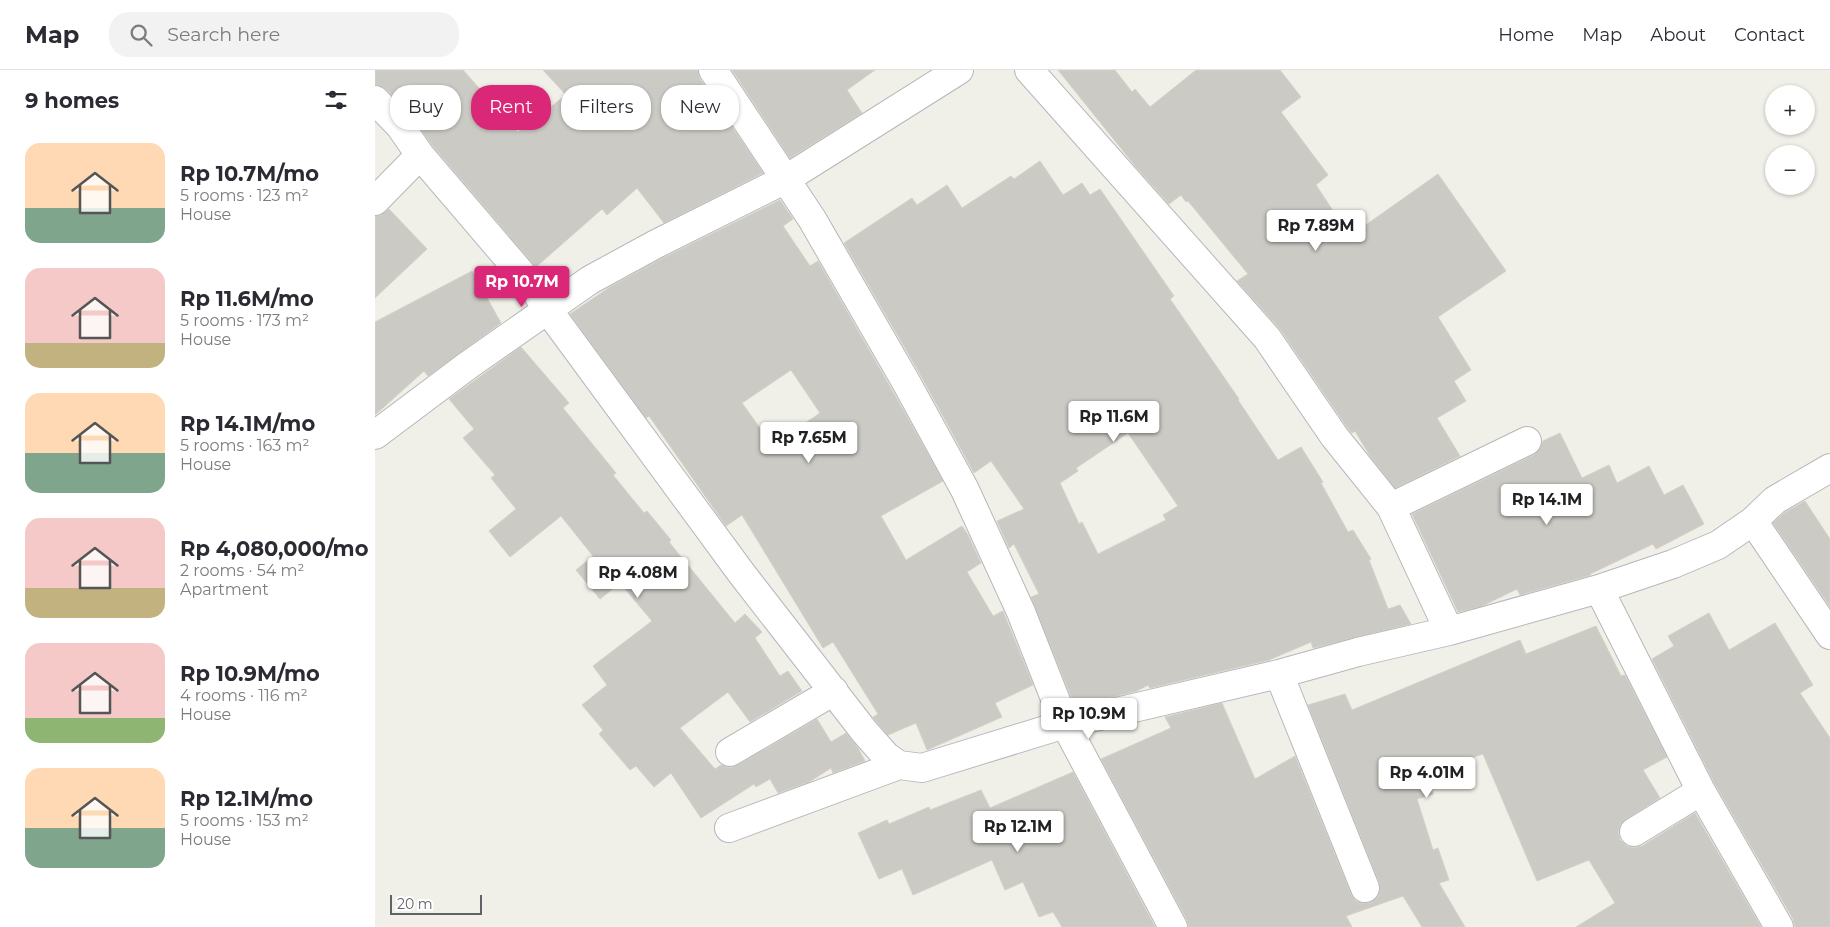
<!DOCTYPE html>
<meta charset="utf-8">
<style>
body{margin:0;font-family:Montserrat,sans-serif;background:#f2f2f3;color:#2b2b33;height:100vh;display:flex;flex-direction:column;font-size:19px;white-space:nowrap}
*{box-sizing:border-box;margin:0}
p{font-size:16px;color:#7c7c81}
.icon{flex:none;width:28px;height:28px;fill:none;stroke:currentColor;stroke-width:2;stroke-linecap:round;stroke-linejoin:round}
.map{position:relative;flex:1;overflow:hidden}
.drawer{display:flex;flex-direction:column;background:#fff;width:375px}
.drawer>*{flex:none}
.hud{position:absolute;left:15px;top:15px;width:475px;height:45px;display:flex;gap:10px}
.tools{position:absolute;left:1390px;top:15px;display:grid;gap:10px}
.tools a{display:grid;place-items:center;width:50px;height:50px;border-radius:50%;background:#fff;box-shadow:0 1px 4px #0004;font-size:25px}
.scale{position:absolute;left:15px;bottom:12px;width:92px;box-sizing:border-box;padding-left:5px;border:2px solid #5f6267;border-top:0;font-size:14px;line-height:18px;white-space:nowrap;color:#5f6267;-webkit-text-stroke:4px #fff;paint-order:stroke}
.price{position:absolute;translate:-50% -42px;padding:0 11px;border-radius:5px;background:#fff;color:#222;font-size:16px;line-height:32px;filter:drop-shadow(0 1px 2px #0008)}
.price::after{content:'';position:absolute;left:50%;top:30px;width:15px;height:11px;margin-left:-8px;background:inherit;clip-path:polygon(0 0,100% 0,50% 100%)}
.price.selected{background:#db2777;color:#fff}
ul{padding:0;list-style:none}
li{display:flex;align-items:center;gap:15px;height:125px;padding:0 25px}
li span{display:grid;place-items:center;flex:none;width:140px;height:100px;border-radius:15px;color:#555}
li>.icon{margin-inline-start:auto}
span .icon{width:60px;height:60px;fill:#fffc;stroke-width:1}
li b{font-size:21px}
h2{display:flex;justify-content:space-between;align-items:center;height:60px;padding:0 25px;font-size:21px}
.tag{padding:0 18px;border-radius:20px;background:#fff;box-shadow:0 1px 4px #0004;font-size:18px;line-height:45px}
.tag.selected{background:#db2777;color:#fff}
header{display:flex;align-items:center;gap:30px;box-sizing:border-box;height:70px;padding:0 25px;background:#fff;border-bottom:1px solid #e1e1e2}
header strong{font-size:24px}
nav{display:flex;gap:28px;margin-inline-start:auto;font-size:18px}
.search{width:350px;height:45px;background:#f2f2f3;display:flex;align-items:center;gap:12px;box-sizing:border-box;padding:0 18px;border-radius:20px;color:#7c7c81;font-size:19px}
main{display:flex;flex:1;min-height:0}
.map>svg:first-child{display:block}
.building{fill:#cccac4;stroke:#d5d1c6;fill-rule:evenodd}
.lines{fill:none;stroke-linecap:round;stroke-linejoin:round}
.minor-casing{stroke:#b5b7bb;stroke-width:30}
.minor{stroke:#fff;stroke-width:28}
</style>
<header>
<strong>Map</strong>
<div class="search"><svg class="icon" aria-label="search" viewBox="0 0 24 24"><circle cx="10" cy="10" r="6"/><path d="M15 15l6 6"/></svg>Search here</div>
<nav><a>Home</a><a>Map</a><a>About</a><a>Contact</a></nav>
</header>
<main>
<section class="drawer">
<h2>9 homes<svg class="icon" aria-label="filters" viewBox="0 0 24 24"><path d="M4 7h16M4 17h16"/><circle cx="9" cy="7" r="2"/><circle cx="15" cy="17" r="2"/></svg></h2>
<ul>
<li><span style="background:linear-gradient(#ffd9b3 65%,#7fa58c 0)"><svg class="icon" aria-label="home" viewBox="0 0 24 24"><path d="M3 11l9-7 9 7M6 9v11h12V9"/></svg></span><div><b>Rp 10.7M/mo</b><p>5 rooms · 123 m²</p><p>House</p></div></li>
<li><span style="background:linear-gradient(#f6c9c9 75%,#c2b280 0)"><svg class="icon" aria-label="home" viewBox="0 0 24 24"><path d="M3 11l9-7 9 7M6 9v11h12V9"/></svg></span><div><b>Rp 11.6M/mo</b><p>5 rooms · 173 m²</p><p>House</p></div></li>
<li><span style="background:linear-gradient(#ffd9b3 60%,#7fa58c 0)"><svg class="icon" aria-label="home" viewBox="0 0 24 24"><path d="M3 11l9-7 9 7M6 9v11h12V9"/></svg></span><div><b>Rp 14.1M/mo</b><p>5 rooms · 163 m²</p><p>House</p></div></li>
<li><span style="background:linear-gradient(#f6c9c9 70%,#c2b280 0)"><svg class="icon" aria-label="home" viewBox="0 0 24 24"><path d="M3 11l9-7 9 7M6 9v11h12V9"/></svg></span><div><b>Rp 4,080,000/mo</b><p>2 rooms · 54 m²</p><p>Apartment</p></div></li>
<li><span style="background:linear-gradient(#f6c9c9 75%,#8fb573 0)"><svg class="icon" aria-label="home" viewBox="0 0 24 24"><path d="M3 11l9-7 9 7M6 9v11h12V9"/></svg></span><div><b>Rp 10.9M/mo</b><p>4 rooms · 116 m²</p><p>House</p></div></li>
<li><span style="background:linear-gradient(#ffd9b3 60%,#7fa58c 0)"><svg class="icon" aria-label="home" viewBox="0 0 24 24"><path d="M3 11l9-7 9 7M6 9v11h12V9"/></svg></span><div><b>Rp 12.1M/mo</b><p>5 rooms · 153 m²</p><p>House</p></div></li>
</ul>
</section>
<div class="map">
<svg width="1455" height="857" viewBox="0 0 1455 857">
<rect width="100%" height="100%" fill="#f0efe8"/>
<path class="building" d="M 0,0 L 88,0 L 143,62 L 191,25 L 168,0 L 323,0 L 325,9 L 388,103 L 289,153 L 262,118 L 232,145 L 227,139 L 161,197 L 57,75 L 36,45 L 11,19 L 0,14 Z
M 357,0 L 500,0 L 472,20 L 487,43 L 415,88 Z
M 683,0 L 740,0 L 757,22 L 760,19 L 775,37 L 821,0 L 905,0 L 926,27 L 906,42 L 953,105 L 941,115 L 972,162 L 976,160 L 978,164 L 1063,104 L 1131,201 L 1063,247 L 1096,300 L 1079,311 L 1091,331 L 1062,348 L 1085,386 L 1020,418 L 995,386 L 980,361 L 977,363 L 972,357 L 905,259 L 862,211 L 873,204 L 813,131 L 811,132 L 806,125 L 794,134 L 761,97 Z
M 665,91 L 688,125 L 707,113 L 715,125 L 725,119 L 799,226 L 795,229 L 864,329 L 863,330 L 903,390 L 926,377 L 948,412 L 946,413 L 973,462 L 978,460 L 996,489 L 994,490 L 1013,539 L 1025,535 L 1036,554 L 938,578 L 936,572 L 894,590 L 775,618 L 773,615 L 762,621 L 700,636 L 656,527 L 664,524 L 639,474 L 634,478 L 622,451 L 649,439 L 616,391 L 599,403 L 545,304 L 469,173 L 537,128 L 542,135 L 572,115 L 587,138 L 636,106 L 639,109 ZM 753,363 L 803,436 L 788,445 L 791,450 L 723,484 L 707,452 L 704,454 L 685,413 L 703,401 L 701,398 Z
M 405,130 L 418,149 L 408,156 L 435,196 L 443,191 L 517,320 L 568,411 L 506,446 L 531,490 L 587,456 L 593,465 L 606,493 L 592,502 L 618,546 L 628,541 L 658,615 L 620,633 L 627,647 L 552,680 L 541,653 L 513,665 L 501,651 L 498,647 L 503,644 L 458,572 L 448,578 L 367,445 L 351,456 L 274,346 L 271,348 L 195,244 L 235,217 L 288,188 ZM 416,300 L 445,343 L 403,372 L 400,368 L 395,372 L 367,333 Z
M 14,139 L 52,179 L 0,228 L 0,146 L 5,146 Z
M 97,201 L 126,253 L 53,306 L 49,301 L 0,345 L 0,252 Z
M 146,277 L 194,333 L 188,338 L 241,403 L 238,405 L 269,443 L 272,441 L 296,470 L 294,472 L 360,553 L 370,544 L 387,562 L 380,568 L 405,606 L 413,601 L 427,621 L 375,652 L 353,622 L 305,658 L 340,699 L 346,695 L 355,698 L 363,695 L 442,649 L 456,672 L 471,663 L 483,678 L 490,691 L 458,703 L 456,698 L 434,712 L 403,723 L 395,709 L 381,717 L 379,714 L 326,748 L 296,703 L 279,717 L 261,696 L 255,700 L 224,664 L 228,660 L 207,635 L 232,615 L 218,596 L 277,551 L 245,513 L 225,529 L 201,500 L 218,486 L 186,446 L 135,487 L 114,461 L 141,439 L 116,408 L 120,405 L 88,368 L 99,359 L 74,329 Z
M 1185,363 L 1207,408 L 1234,395 L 1242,413 L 1274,396 L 1289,425 L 1308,415 L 1329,454 L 1281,479 L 1278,474 L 1215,504 L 1216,505 L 1145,525 L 1142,519 L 1107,536 L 1083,542 L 1037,444 L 1159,385 L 1165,379 L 1168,371 Z
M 1430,431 L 1455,469 L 1455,537 L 1398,453 L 1409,443 Z
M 1334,543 L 1354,580 L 1400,553 L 1438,615 L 1425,623 L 1455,668 L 1455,857 L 1420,857 L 1418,849 L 1340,714 L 1277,589 L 1299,576 L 1293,566 Z
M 1221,556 L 1246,606 L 1250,605 L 1292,687 L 1268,700 L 1285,728 L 1251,749 L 1246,754 L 1243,762 L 1245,770 L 1252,776 L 1259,778 L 1267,776 L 1320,743 L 1386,857 L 1201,857 L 1240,833 L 1214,790 L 1162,811 L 1108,684 L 1052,703 L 1058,724 L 1042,729 L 1058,780 L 1063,778 L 1074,810 L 1064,813 L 1090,857 L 1047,857 L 1028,826 L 971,846 L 977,857 L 814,857 L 812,850 L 726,689 L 796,658 L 790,647 L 847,633 L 880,709 L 920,686 L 976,824 L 981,831 L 988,833 L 995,833 L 1003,827 L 1005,820 L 1004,812 L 933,635 L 970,624 L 977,640 L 1145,570 L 1151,584 Z
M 698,702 L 780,857 L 687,857 L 678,842 L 664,847 L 648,812 L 630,820 L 617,790 L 538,825 L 527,799 L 504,809 L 483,763 L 512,750 L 514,754 L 554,737 L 555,740 L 606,720 L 615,738 Z"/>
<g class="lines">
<g class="minor-casing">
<path id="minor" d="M 338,0 L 437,149 L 531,312 L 590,420 L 646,542 L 690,654 L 798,857
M 654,0 L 892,268 L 959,366 L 1016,437 L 1074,561
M 0,30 L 25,56 L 45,85 L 157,216 L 173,240 L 367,504 L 489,661 L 511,686 L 524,695 L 547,698 L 690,654 L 904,604 L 983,582 L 1074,561 L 1224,519 L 1298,494 L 1343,475 L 1378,451 L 1400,430 L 1455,398
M 0,131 L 45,85
M 0,365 L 92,296 L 215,210 L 281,174 L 411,109 L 584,0
M 1016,437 L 1152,371
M 1378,451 L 1455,565
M 1224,519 L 1326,721 L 1404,857
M 904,604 L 990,818
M 355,682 L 459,621
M 354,758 L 524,695
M 1259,762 L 1326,721"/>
</g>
<use href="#minor" class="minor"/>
</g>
</svg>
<div class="tools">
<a>+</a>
<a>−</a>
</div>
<div class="scale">20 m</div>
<b class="price" style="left:941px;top:182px">Rp 7.89M</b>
<b class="price selected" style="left:147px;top:238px">Rp 10.7M</b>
<b class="price" style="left:739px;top:373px">Rp 11.6M</b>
<b class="price" style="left:434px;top:394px">Rp 7.65M</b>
<b class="price" style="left:1172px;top:456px">Rp 14.1M</b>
<b class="price" style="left:263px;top:529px">Rp 4.08M</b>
<b class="price" style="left:714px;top:670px">Rp 10.9M</b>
<b class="price" style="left:1052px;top:729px">Rp 4.01M</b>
<b class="price" style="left:643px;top:783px">Rp 12.1M</b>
<div class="hud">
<a class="tag">Buy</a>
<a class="tag selected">Rent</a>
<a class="tag">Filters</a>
<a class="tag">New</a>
</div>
</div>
</main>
